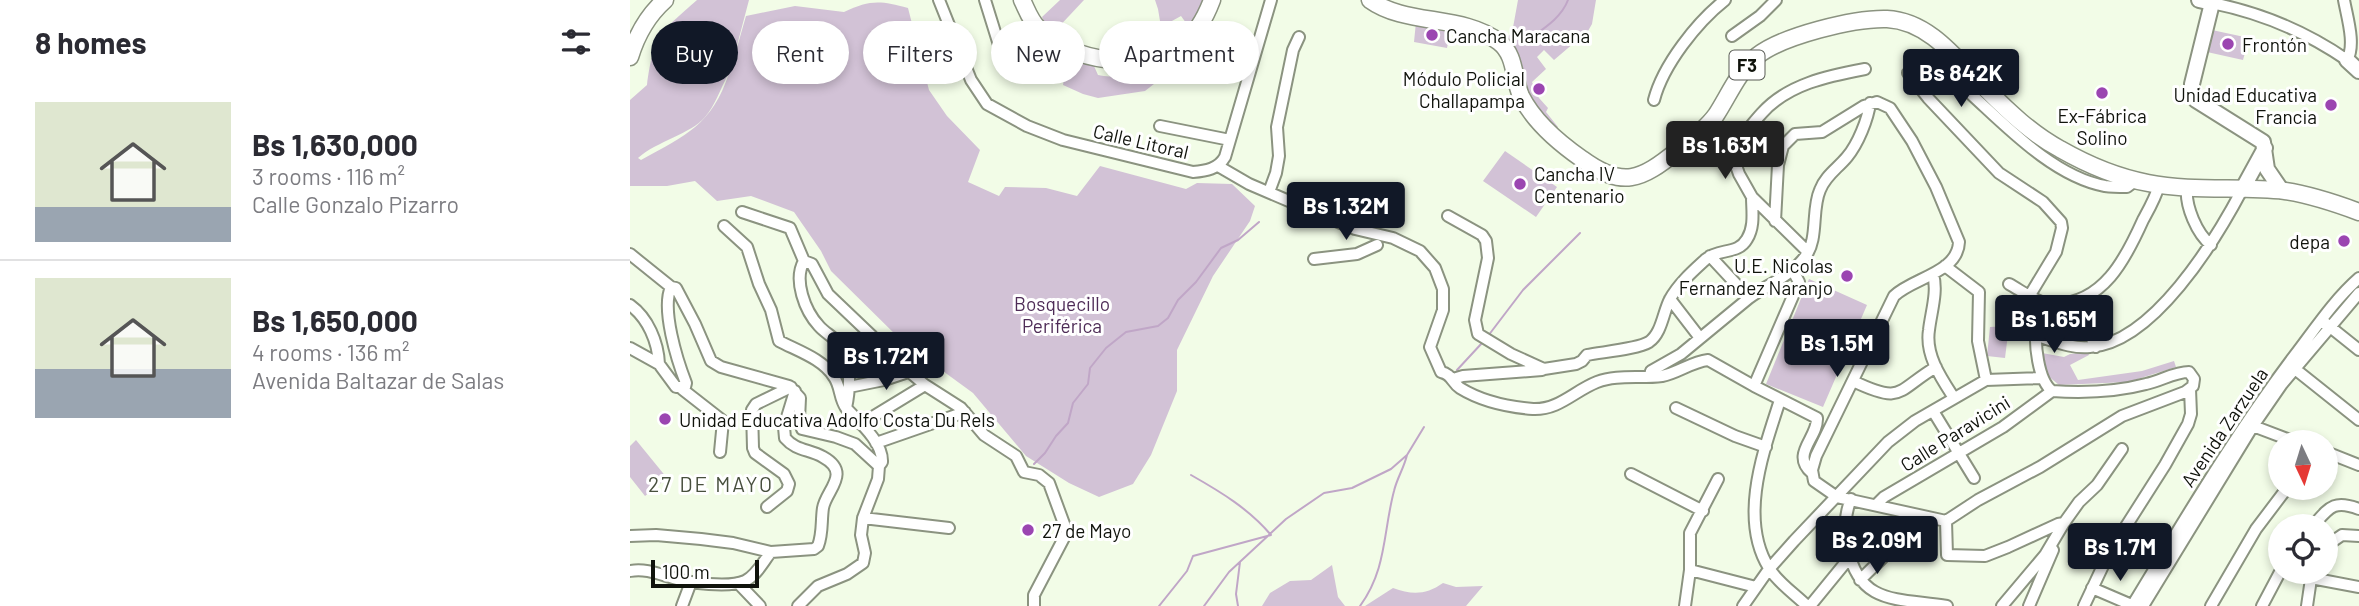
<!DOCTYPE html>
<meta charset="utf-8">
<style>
body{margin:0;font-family:Barlow,sans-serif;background:#f2f2f3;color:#2b2b33;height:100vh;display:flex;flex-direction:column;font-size:26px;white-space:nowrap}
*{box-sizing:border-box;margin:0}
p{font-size:23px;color:#7c7c81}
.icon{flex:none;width:38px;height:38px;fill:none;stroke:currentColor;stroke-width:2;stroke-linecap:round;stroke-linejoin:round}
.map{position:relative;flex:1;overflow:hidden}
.panel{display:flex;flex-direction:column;background:#fff;width:630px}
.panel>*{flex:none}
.banner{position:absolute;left:21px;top:21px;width:665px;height:63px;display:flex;gap:14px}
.needle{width:46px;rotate:176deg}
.controls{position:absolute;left:1638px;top:430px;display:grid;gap:14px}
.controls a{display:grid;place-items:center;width:70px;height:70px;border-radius:50%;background:#fff;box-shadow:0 4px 10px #0003;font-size:35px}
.scale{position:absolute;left:21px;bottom:18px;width:108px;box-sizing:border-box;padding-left:7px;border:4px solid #10130c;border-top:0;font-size:19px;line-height:24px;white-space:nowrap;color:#10130c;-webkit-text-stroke:5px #fff;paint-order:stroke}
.price{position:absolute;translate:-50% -60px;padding:0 16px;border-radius:7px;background:#111827;color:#fff;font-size:23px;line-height:46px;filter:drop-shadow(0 2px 4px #0008)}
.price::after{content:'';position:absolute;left:50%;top:42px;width:21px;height:16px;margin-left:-10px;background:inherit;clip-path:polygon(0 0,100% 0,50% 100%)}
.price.on{background:#222;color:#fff}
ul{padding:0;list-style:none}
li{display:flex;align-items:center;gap:21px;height:175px;padding:0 35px}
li+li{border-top:2px solid #e1e1e2}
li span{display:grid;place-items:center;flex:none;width:196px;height:140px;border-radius:0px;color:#555}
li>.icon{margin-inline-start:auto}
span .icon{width:84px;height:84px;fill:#fffc;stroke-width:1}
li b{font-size:30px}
h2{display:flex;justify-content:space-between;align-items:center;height:84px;padding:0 35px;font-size:30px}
.chip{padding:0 24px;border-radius:32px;background:#fff;box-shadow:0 4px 10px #0003;font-size:24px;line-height:63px}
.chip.on{background:#111827;color:#fff}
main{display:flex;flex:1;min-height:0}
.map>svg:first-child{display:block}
.green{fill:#d2c2d6;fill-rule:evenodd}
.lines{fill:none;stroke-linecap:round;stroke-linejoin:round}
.stream{stroke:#c0a6c7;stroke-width:2}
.minor-casing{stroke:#8b9380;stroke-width:14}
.major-casing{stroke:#8b9380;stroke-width:18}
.highway-casing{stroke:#8b9380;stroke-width:19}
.minor{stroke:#fff;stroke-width:10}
.major{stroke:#fff;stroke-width:14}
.highway{stroke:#fff;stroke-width:16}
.poi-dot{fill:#9b45b1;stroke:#fff;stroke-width:2.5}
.labels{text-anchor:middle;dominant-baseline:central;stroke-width:6;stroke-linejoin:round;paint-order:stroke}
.shield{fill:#fff;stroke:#585a55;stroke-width:2}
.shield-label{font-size:18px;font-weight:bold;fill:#10130c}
.poi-label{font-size:19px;fill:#10130c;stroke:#fff;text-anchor:start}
.street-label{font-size:19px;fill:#10130c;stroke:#fff}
.park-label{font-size:19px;fill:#4e2c57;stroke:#fff}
.neighbourhood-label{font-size:21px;letter-spacing:2px;fill:#48503e;stroke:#fff}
</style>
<main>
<section class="panel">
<h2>8 homes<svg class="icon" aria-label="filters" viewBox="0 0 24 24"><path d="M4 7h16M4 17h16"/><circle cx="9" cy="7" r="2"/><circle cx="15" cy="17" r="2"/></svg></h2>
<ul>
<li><span style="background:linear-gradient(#dfe7d0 75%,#9aa5b1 0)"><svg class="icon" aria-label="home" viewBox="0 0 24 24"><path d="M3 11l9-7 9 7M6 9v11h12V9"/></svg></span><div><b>Bs 1,630,000</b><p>3 rooms · 116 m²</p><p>Calle Gonzalo Pizarro</p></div></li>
<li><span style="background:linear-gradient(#dfe7d0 65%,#9aa5b1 0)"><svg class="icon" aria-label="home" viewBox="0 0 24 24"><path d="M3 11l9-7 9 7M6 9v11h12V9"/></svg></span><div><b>Bs 1,650,000</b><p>4 rooms · 136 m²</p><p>Avenida Baltazar de Salas</p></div></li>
</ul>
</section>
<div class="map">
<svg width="1729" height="606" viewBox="0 0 1729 606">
<rect width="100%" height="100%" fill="#f2fce7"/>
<path class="green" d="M 67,0 L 119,0 L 100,72 L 116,16 L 165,6 L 214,12 C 239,0 250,0 278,8 L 299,90 L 317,116 L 350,150 L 338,182 L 369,196 L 375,187 L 416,188 L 447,196 L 470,166 L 556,189 L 567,183 L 602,184 L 625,206 L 620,221 L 583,276 L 547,350 L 547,391 L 521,455 L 503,484 L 469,497 L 439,483 L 396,456 L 343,393 L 273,342 L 201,271 L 191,251 L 164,212 L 121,196 L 87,201 L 65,181 L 37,186 L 0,186 L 0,100 L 17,85 C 24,34 30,33 67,0 ZM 99,73 C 82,125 56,135 11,160 L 8,158 C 27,141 61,134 75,117 C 85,106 91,87 99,73 Z
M 430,0 L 454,0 L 424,32 L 416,27 L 412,17 Z
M 525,0 L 575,0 L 559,27 L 551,16 L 531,27 L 528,9 Z
M 888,0 L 966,0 L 962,24 L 958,31 L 924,60 L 914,50 L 907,57 L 916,69 L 902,82 L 909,98 L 918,108 L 916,112 L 928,127 L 925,131 C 917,122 905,112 900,101 C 891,79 892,56 877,37 L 882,33 Z
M 786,22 L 821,28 L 817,48 L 784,42 Z
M 1582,30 L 1619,38 L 1613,60 L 1577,52 Z
M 437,59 L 464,66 L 468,75 C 496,80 520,75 547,66 L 515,91 L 468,98 L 453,94 L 433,85 Z
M 875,151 L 927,187 L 906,217 L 853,181 Z
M 1179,279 L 1237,305 L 1193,407 L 1136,384 Z
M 1421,315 L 1448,328 L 1441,341 L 1414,328 Z
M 1379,326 L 1375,358 L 1357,356 L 1360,327 Z
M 1458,352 L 1459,355 L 1440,365 L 1448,380 L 1512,371 L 1544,361 L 1546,367 L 1498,382 L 1429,385 L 1417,375 L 1412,353 L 1434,357 L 1440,354 Z
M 6,440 L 37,478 L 15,496 L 0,477 L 0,446 Z
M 702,565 L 708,597 L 715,606 L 632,606 L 640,593 L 660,581 L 681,580 Z
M 813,583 L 826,587 L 853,586 L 836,606 L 735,606 L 763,588 C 782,595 796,595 813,583 Z"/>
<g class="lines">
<path class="stream" d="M 895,42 C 911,30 931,19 938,0
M 858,336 L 893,290 L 950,233
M 827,370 L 852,343
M 404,464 L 415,453 L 426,436 L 438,423 L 443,403 L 458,384 L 460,368 L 476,348 L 496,332 L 528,326 L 538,318 L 548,300 L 566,282 L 591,248 L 608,240 L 629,222
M 529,606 L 557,571 L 563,556 L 641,535 C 619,509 591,492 561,475
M 574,606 L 599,572 L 656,519 L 694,493 L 722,488 L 761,469 L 777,455 L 794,427
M 608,606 L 606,594 L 610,562
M 730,606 C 757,569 753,532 764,491 C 767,478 774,468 777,455"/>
<g class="minor-casing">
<path id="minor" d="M 309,0 L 341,80 L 357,104 L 397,126 L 433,140 L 563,172 C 576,171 588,169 595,157 L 641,0
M 355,0 L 369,45 L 379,69
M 1581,0 L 1582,3 C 1632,13 1675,31 1717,60 C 1726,45 1717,17 1714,0
M 1102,36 L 1130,16 L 1146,0
M 1278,73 L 1298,98 L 1369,173 L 1413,202 L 1431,222 L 1432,228 L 1426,252 L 1400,295
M 1342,95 C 1378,128 1425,177 1475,186 C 1482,187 1490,187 1497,187 L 1505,181
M 1024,100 C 1033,65 1067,22 1095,0
M 530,126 L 600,140
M 588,166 L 619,184 L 694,216 L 725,229 L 763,238 L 790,251 L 805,268 L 813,289 L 813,310 L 800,347 L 811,372 C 822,374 822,383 830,388 C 851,401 878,407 903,409 C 929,410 944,391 967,382 C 987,374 1011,379 1032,376 C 1048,373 1061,362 1078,360 L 1124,386 L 1187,418 C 1188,438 1160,454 1182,473
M 1557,188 C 1555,206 1567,234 1581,245
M 639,192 L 646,173 L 649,156 L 647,127 L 663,50 L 669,37
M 112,212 L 160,228 L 174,261 L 182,264 L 198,294 L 241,335 L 258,354 L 295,385 L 331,408 L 354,435 L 386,456 L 394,472 L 409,475 L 419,483 L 437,532 L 404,595 L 404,606
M 818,216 L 852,235 L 856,241 L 858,258 L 845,320 L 848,334 L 881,354 L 914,369 L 946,364 L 952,361 L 957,355 C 972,352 1008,349 1019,342 C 1032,333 1033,312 1040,299 C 1049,283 1063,271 1076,259 C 1089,248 1108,255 1117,239 C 1125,226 1122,211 1122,197
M 1145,221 L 1148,165 L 1153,146 L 1165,134 L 1192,132 L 1234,106 L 1247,102 L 1260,108 L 1282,141 L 1306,187 L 1329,242 C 1328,273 1282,278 1264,296 L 1186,456 L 1182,470 L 1184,481 L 1207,497 L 1316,521 L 1348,500 L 1410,467 L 1492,416 L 1555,392 L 1563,386 L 1564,379 L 1559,372 C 1544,372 1531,381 1516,384 C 1486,392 1453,393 1422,391 C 1408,380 1404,343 1407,327 C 1409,317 1416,310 1424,304
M 94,226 L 117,247 L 129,284 L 141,310 L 149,341 C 168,351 193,359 204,377 C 211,387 209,398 216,408
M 1178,252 L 1122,197 L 1109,174 L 1101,151 C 1111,138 1121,125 1132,113 C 1158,84 1198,76 1235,69
M 0,254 L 41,287
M 1080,256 L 1119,298
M 684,259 L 727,254 L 747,245
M 174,261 C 163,280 175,311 189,326 C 195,333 204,337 209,344 C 222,360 220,389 216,408 C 229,422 253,442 252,462 L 249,466
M 1315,266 L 1349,292 L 1348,341 L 1356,380
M 1303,274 C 1308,292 1301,312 1299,330 C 1295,355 1311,378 1324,398
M 1379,284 C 1392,291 1408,304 1423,304 C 1473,305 1496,258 1513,220 C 1519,209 1526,197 1529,185
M 1040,299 L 1070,338
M 0,305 C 18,318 28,342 29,364
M 1415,311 C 1433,319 1460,327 1466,347
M 1694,322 L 1729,350
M 1407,336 C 1424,341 1442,349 1460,347 C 1523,343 1585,241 1612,190
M 0,348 L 29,364 L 46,387 L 55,387 L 56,383 C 47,360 31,309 41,287 L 46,288 L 65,324 L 81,361 L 91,367 L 159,386 L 170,398 L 169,420 L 172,429 L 206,437 L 225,444 L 249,466 L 248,479 L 233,518 L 231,535 L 235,553 L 233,563 L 217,574 L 188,586 L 168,606
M 1660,365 L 1729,420
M 1020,376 L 1021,371 L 1051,354 L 1119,298 C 1138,284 1160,277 1175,257 C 1189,239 1181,210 1190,190 C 1195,176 1208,168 1217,157 C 1228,144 1238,119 1240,103
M 823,379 L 833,376 L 912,370
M 1223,381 C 1273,405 1266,391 1306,367
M 1124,386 L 1169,282 L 1163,271
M 219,387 L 254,380 L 278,372
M 52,389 L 93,421 L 90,452
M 1150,400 C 1134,450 1108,518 1139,568 C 1147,582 1165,594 1177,606
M 1046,408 L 1105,436 L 1136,447
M 1303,411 L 1344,478
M 231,424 L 295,385
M 1623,426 L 1668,443
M 246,443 L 335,412
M 1696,452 L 1729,465
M 1001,474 L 1073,511
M 1221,499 C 1214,515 1215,531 1218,548 C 1229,606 1269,598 1317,606
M 1246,505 L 1254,497 L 1373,427 L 1422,391
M 137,507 L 157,491 L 159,484 L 154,474 L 125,453 L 123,448 L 122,410 L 126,404 L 161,387
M 233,518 L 319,528
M 1316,521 L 1317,555 L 1355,556 L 1378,547 L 1428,524 L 1434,523
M 1682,527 C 1699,508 1703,499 1729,509
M 0,536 L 26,535 L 71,539 L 103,543 L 141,552 L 184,549 L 188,546 C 193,533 191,521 193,508 C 196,490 222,473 193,457 C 179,449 166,451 155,438 L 154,427 L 165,391
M 1696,546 L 1712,535 L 1729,536
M 1060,570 L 1126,587
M 0,571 C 15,568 29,574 43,578 C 59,583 99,588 115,581 C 126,576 133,562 141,552
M 1681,578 L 1729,587
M 1230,580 L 1294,517
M 108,583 L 130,606
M 1462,588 L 1504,606
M 52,606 L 61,582
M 1055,606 L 1060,570 L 1060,533 L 1088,479
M 1113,606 L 1139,569 L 1164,541 L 1258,442 L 1285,421 L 1356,380 L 1412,378
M 1180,606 L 1220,557
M 1372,606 L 1415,555 L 1434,523 L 1449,502 L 1467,485 L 1492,449
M 1399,606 L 1423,550
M 1454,606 L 1479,553 L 1535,465 L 1558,424 L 1561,414 L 1560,389
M 1502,606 C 1555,519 1606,432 1668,351 C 1687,326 1705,299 1729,278
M 1513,606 L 1623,426 L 1652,384 L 1729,293
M 1581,606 L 1626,529 L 1654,492
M 1632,606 L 1650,572
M 1677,606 L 1682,572"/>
</g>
<g class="major-casing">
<path id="major" d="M 1569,0 L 1582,3 L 1562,84 L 1562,94 L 1566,100 L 1633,142 L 1637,169 L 1652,191
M 1717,60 L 1729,71
M 1612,190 L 1635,148"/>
</g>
<g class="highway-casing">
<path id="highway" d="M 392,0 C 397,10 400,20 408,28 C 438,62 516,73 553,44 C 567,33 576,16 582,0
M 740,0 C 776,26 833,14 869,42 C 886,55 883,78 891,96 C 904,122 929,143 952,159 C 993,189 1011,180 1047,151 C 1060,141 1076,129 1086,115 C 1099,95 1108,72 1127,56 C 1152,36 1224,18 1257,19 C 1300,21 1328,61 1356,89 C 1378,111 1402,134 1430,149 C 1458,165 1486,177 1518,183 C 1563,192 1610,186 1655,191 C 1681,195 1705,203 1729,212
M 0,57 C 7,34 17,16 35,0"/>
</g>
<use href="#minor" class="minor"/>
<use href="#major" class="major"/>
<use href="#highway" class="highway"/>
</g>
<g class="poi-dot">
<circle cx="802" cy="35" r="7"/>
<circle cx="1598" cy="44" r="7"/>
<circle cx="909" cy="89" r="7"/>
<circle cx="1472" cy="93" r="7"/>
<circle cx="1701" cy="105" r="7"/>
<circle cx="890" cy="184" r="7"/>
<circle cx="1714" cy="241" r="7"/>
<circle cx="1217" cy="276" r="7"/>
<circle cx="35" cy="419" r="7"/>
<circle cx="398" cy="530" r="7"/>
</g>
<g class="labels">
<rect class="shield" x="1099.5" y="50.5" width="35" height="29" rx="5"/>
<g class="shield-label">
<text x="1117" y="65">F3</text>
</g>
<g class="poi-label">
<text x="816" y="35">Cancha Maracana</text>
<text x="1612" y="44">Frontón</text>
<text x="895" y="78" text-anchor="end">Módulo Policial<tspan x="895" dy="22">Challapampa</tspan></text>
<text x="1687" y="94" text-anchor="end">Unidad Educativa<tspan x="1687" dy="22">Francia</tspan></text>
<text x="1472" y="115" text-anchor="middle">Ex-Fábrica<tspan x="1472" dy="22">Solino</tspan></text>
<text x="904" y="173">Cancha IV<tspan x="904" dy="22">Centenario</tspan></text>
<text x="1700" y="241" text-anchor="end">depa</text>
<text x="1203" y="265" text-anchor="end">U.E. Nicolas<tspan x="1203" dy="22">Fernandez Naranjo</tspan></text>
<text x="49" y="419">Unidad Educativa Adolfo Costa Du Rels</text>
<text x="412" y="530">27 de Mayo</text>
</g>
<g class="street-label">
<text transform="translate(511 141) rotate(13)">Calle Litoral</text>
<text transform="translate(1594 427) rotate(-56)">Avenida Zarzuela</text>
<text transform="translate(1325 433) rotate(-32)">Calle Paravicini</text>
</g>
<g class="park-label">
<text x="432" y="303">Bosquecillo<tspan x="432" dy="22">Periférica</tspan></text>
</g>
<g class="neighbourhood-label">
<text x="81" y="483">27 DE MAYO</text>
</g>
</g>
</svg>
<div class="controls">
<a><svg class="needle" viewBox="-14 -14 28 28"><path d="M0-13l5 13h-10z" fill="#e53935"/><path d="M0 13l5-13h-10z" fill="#7c7c81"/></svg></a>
<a><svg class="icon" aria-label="locate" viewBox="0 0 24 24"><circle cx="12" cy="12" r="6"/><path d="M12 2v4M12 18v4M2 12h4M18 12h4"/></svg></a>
</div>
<div class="scale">100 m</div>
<b class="price" style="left:1331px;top:109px">Bs 842K</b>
<b class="price on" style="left:1095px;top:181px">Bs 1.63M</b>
<b class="price" style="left:716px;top:242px">Bs 1.32M</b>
<b class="price" style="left:1424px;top:355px">Bs 1.65M</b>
<b class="price" style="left:1207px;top:379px">Bs 1.5M</b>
<b class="price" style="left:256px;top:392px">Bs 1.72M</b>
<b class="price" style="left:1247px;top:576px">Bs 2.09M</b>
<b class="price" style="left:1490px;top:583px">Bs 1.7M</b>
<div class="banner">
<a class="chip on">Buy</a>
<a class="chip">Rent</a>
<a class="chip">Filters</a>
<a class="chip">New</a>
<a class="chip">Apartment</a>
</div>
</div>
</main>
